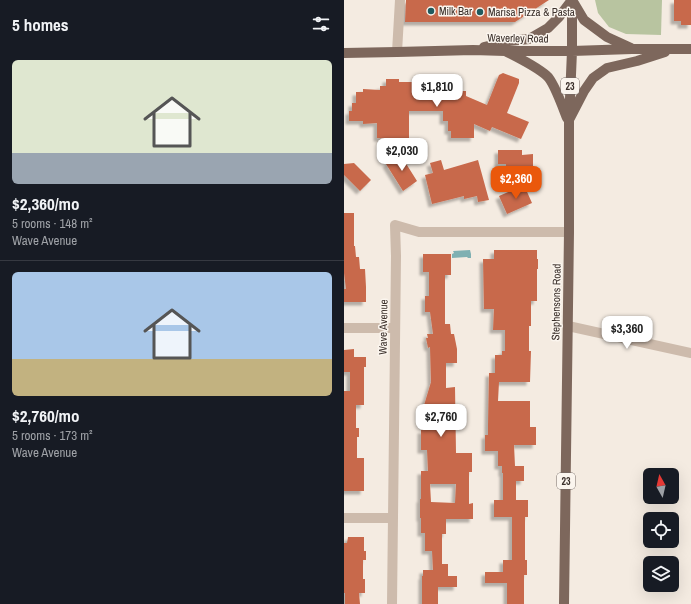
<!DOCTYPE html>
<meta charset="utf-8">
<style>
body{margin:0;font-family:"Archivo Narrow",sans-serif;background:#20242c;color:#f1f3f6;height:100vh;display:flex;flex-direction:column;font-size:15px;white-space:nowrap}
*{box-sizing:border-box;margin:0}
p{font-size:13px;color:#9ea1a6}
.icon{flex:none;width:22px;height:22px;fill:none;stroke:currentColor;stroke-width:2;stroke-linecap:round;stroke-linejoin:round}
.map{position:relative;flex:1;overflow:hidden}
.panel{display:flex;flex-direction:column;background:#171b24;width:344px}
.panel>*{flex:none}
.needle{width:26px;rotate:352deg}
.tools{position:absolute;left:299px;top:468px;display:grid;gap:8px}
.tools a{display:grid;place-items:center;width:36px;height:36px;border-radius:6px;background:#171b24;box-shadow:0 4px 16px #0002;font-size:20px}
.price{position:absolute;translate:-50% -34px;padding:0 9px;border-radius:8px;background:#fff;color:#222;font-size:13px;line-height:26px;filter:drop-shadow(0 1px 2px #0008)}
.price::after{content:'';position:absolute;left:50%;top:24px;width:12px;height:9px;margin-left:-6px;background:inherit;clip-path:polygon(0 0,100% 0,50% 100%)}
.price.active{background:#ea580c;color:#fff}
ul{padding:0;list-style:none}
li{display:grid;align-content:center;gap:8px;height:212px;padding:0 12px}
li+li{border-top:1px solid #363941}
li span{display:grid;place-items:center;height:124px;border-radius:6px;color:#555}
li>.icon{margin-inline-start:auto}
span .icon{width:72px;height:72px;fill:#fffc;stroke-width:1}
li b{font-size:17px}
h2{display:flex;justify-content:space-between;align-items:center;height:48px;padding:0 12px;font-size:17px}
main{display:flex;flex:1;min-height:0}
.map>svg:first-child{display:block}
.green{fill:#b8c4a0}
.water{fill:#7fb0b2}
.building{fill:#c8694b;fill-rule:evenodd;filter:url(#shadow)}
.lines{fill:none;stroke-linecap:round;stroke-linejoin:round}
.minor{stroke:#cdbbac;stroke-width:10}
.major{stroke:#7d675c;stroke-width:10}
.poi-dot{fill:#1f5a5e;stroke:#fbf5ee;stroke-width:1.5}
.labels{text-anchor:middle;dominant-baseline:central;stroke-width:3;stroke-linejoin:round;paint-order:stroke}
.shield{fill:#fbf5ee;stroke:#756b66;stroke-width:1}
.shield-label{font-size:10px;font-weight:bold;fill:#3b302b}
.poi-label{font-size:11px;fill:#3b302b;stroke:#fbf5ee;text-anchor:start}
.street-label{font-size:11px;fill:#3b302b;stroke:#fbf5ee}
</style>
<main>
<section class="panel">
<h2>5 homes<svg class="icon" aria-label="filters" viewBox="0 0 24 24"><path d="M4 7h16M4 17h16"/><circle cx="9" cy="7" r="2"/><circle cx="15" cy="17" r="2"/></svg></h2>
<ul>
<li><span style="background:linear-gradient(#dfe7d0 75%,#9aa5b1 0)"><svg class="icon" aria-label="home" viewBox="0 0 24 24"><path d="M3 11l9-7 9 7M6 9v11h12V9"/></svg></span><div><b>$2,360/mo</b><p>5 rooms · 148 m²</p><p>Wave Avenue</p></div></li>
<li><span style="background:linear-gradient(#a9c7e8 70%,#c2b280 0)"><svg class="icon" aria-label="home" viewBox="0 0 24 24"><path d="M3 11l9-7 9 7M6 9v11h12V9"/></svg></span><div><b>$2,760/mo</b><p>5 rooms · 173 m²</p><p>Wave Avenue</p></div></li>
</ul>
</section>
<div class="map">
<svg width="347" height="604" viewBox="0 0 347 604">
<defs>
<filter id="shadow"><feDropShadow dx="-3.5" dy="3.5" stdDeviation="1" flood-color="#0004"/></filter>
</defs>
<rect width="100%" height="100%" fill="#f4ebe1"/>
<path class="green" d="M 251,0 L 318,0 L 317,35 L 282,34 L 265,27 L 254,13 Z"/>
<path class="water" d="M 126,250 L 127,254 L 127,258 L 124,258 L 123,257 L 108,258 L 108,254 L 110,253 L 109,251 Z"/>
<path class="building" d="M 62,0 L 205,0 L 171,22 L 61,22 Z
M 330,0 L 347,0 L 347,25 L 337,25 L 337,21 L 330,21 Z
M 159,73 L 175,79 L 175,83 L 163,113 L 185,122 L 177,139 L 148,127 L 146,131 L 130,124 L 130,138 L 107,138 L 107,131 L 104,131 L 104,121 L 99,121 L 99,111 L 65,111 L 65,139 L 33,138 L 33,123 L 19,124 L 19,121 L 5,121 L 5,111 L 8,111 L 8,103 L 12,103 L 12,92 L 19,92 L 19,89 L 36,90 L 36,86 L 42,86 L 42,79 L 55,79 L 55,82 L 111,82 L 111,88 L 114,88 L 114,91 L 122,91 L 122,96 L 143,105 L 155,75 Z
M 154,150 L 178,150 L 178,155 L 189,154 L 189,172 L 162,172 L 162,164 L 154,164 Z
M 56,154 L 73,181 L 59,191 L 42,164 Z
M 97,160 L 100,170 L 134,160 L 145,200 L 134,202 L 133,196 L 120,199 L 120,196 L 88,204 L 81,175 L 89,173 L 86,163 Z
M 10,163 L 27,180 L 16,191 L 0,175 L 0,164 Z
M 180,185 L 188,203 L 163,214 L 155,196 Z
M 0,213 L 10,213 L 10,246 L 11,246 L 12,257 L 15,257 L 16,269 L 21,269 L 22,287 L 22,302 L 0,302 L 0,289 L 2,289 L 0,273 Z
M 150,250 L 193,250 L 193,259 L 194,259 L 194,269 L 193,269 L 193,301 L 187,301 L 187,326 L 185,326 L 185,351 L 187,351 L 186,382 L 155,382 L 154,401 L 186,401 L 186,427 L 192,427 L 192,445 L 170,445 L 171,466 L 180,466 L 180,481 L 172,481 L 172,500 L 184,500 L 184,517 L 181,517 L 181,560 L 183,560 L 183,575 L 180,575 L 180,604 L 163,604 L 163,583 L 141,583 L 141,572 L 159,572 L 159,560 L 168,560 L 168,517 L 150,517 L 150,500 L 159,500 L 159,473 L 158,473 L 158,466 L 154,466 L 154,451 L 141,451 L 141,435 L 144,435 L 144,425 L 145,373 L 151,373 L 151,355 L 158,355 L 158,351 L 161,351 L 161,330 L 149,330 L 150,309 L 140,309 L 139,259 L 150,259 Z
M 79,254 L 107,254 L 107,275 L 101,275 L 101,324 L 106,324 L 107,334 L 110,334 L 113,349 L 113,363 L 102,363 L 102,388 L 111,387 L 112,453 L 128,453 L 128,472 L 125,472 L 125,504 L 129,503 L 129,519 L 102,519 L 102,534 L 98,534 L 98,564 L 104,564 L 104,576 L 113,576 L 113,587 L 94,587 L 94,604 L 78,604 L 78,576 L 79,576 L 79,570 L 89,570 L 88,551 L 81,551 L 81,533 L 77,533 L 77,518 L 76,518 L 76,499 L 77,499 L 77,471 L 84,471 L 83,450 L 77,450 L 77,430 L 84,430 L 84,413 L 78,412 L 87,382 L 86,347 L 84,348 L 82,338 L 84,338 L 83,334 L 89,334 L 86,312 L 81,312 L 81,296 L 85,296 L 85,272 L 79,272 ZM 86,484 L 112,484 L 111,503 L 87,502 Z
M 10,349 L 10,357 L 22,357 L 22,367 L 20,367 L 20,405 L 12,405 L 12,428 L 15,428 L 15,437 L 13,437 L 13,458 L 20,458 L 20,491 L 0,491 L 0,391 L 6,391 L 6,372 L 0,372 L 0,350 Z
M 4,537 L 20,537 L 20,551 L 22,551 L 22,560 L 19,560 L 19,579 L 21,579 L 21,593 L 15,593 L 16,604 L 1,604 L 1,593 L 0,593 L 0,543 L 3,543 Z"/>
<g class="lines">
<path class="minor" d="M 53,52 L 56,0
M 224,326 L 347,353
M 0,328 L 51,328
M 0,518 L 49,518
M 48,604 L 52,256 L 51,225 L 75,232 L 225,232"/>
<path class="major" d="M 228,0 L 240,20 L 263,37 L 287,48
M 140,47 L 165,41 L 185,39 L 204,28 L 215,17 L 228,0
M 163,52 C 175,58 193,67 203,76 C 210,82 219,108 223,118
M 0,53 L 53,52 L 129,50 L 161,51 L 228,51 L 288,49 L 347,49
M 226,118 L 240,91 L 249,78 L 263,68 L 293,61 L 321,52
M 220,604 L 225,232 L 225,122 L 228,51 L 228,0"/>
</g>
<g class="poi-dot">
<circle cx="87" cy="11" r="4"/>
<circle cx="136" cy="12" r="4"/>
</g>
<g class="labels">
<g class="shield">
<rect x="217" y="78" width="18" height="16" rx="3"/>
<rect x="213" y="473" width="18" height="16" rx="3"/>
</g>
<g class="shield-label">
<text x="226" y="86">23</text>
<text x="222" y="481">23</text>
</g>
<g class="poi-label">
<text x="95" y="11">Milk Bar</text>
<text x="144" y="12">Marisa Pizza &amp; Pasta</text>
</g>
<g class="street-label">
<text transform="translate(174 38) rotate(1)">Waverley Road</text>
<text transform="translate(212 302) rotate(-89)">Stephensons Road</text>
<text transform="translate(39 327) rotate(-89)">Wave Avenue</text>
</g>
</g>
</svg>
<div class="tools">
<a><svg class="needle" viewBox="-14 -14 28 28"><path d="M0-13l5 13h-10z" fill="#e53935"/><path d="M0 13l5-13h-10z" fill="#9ea1a6"/></svg></a>
<a><svg class="icon" aria-label="locate" viewBox="0 0 24 24"><circle cx="12" cy="12" r="6"/><path d="M12 2v4M12 18v4M2 12h4M18 12h4"/></svg></a>
<a><svg class="icon" aria-label="layers" viewBox="0 0 24 24"><path d="M12 4l9 5-9 5-9-5zM3 14l9 5 9-5"/></svg></a>
</div>
<b class="price" style="left:93px;top:108px">$1,810</b>
<b class="price" style="left:58px;top:172px">$2,030</b>
<b class="price active" style="left:172px;top:200px">$2,360</b>
<b class="price" style="left:283px;top:350px">$3,360</b>
<b class="price" style="left:97px;top:438px">$2,760</b>
</div>
</main>
